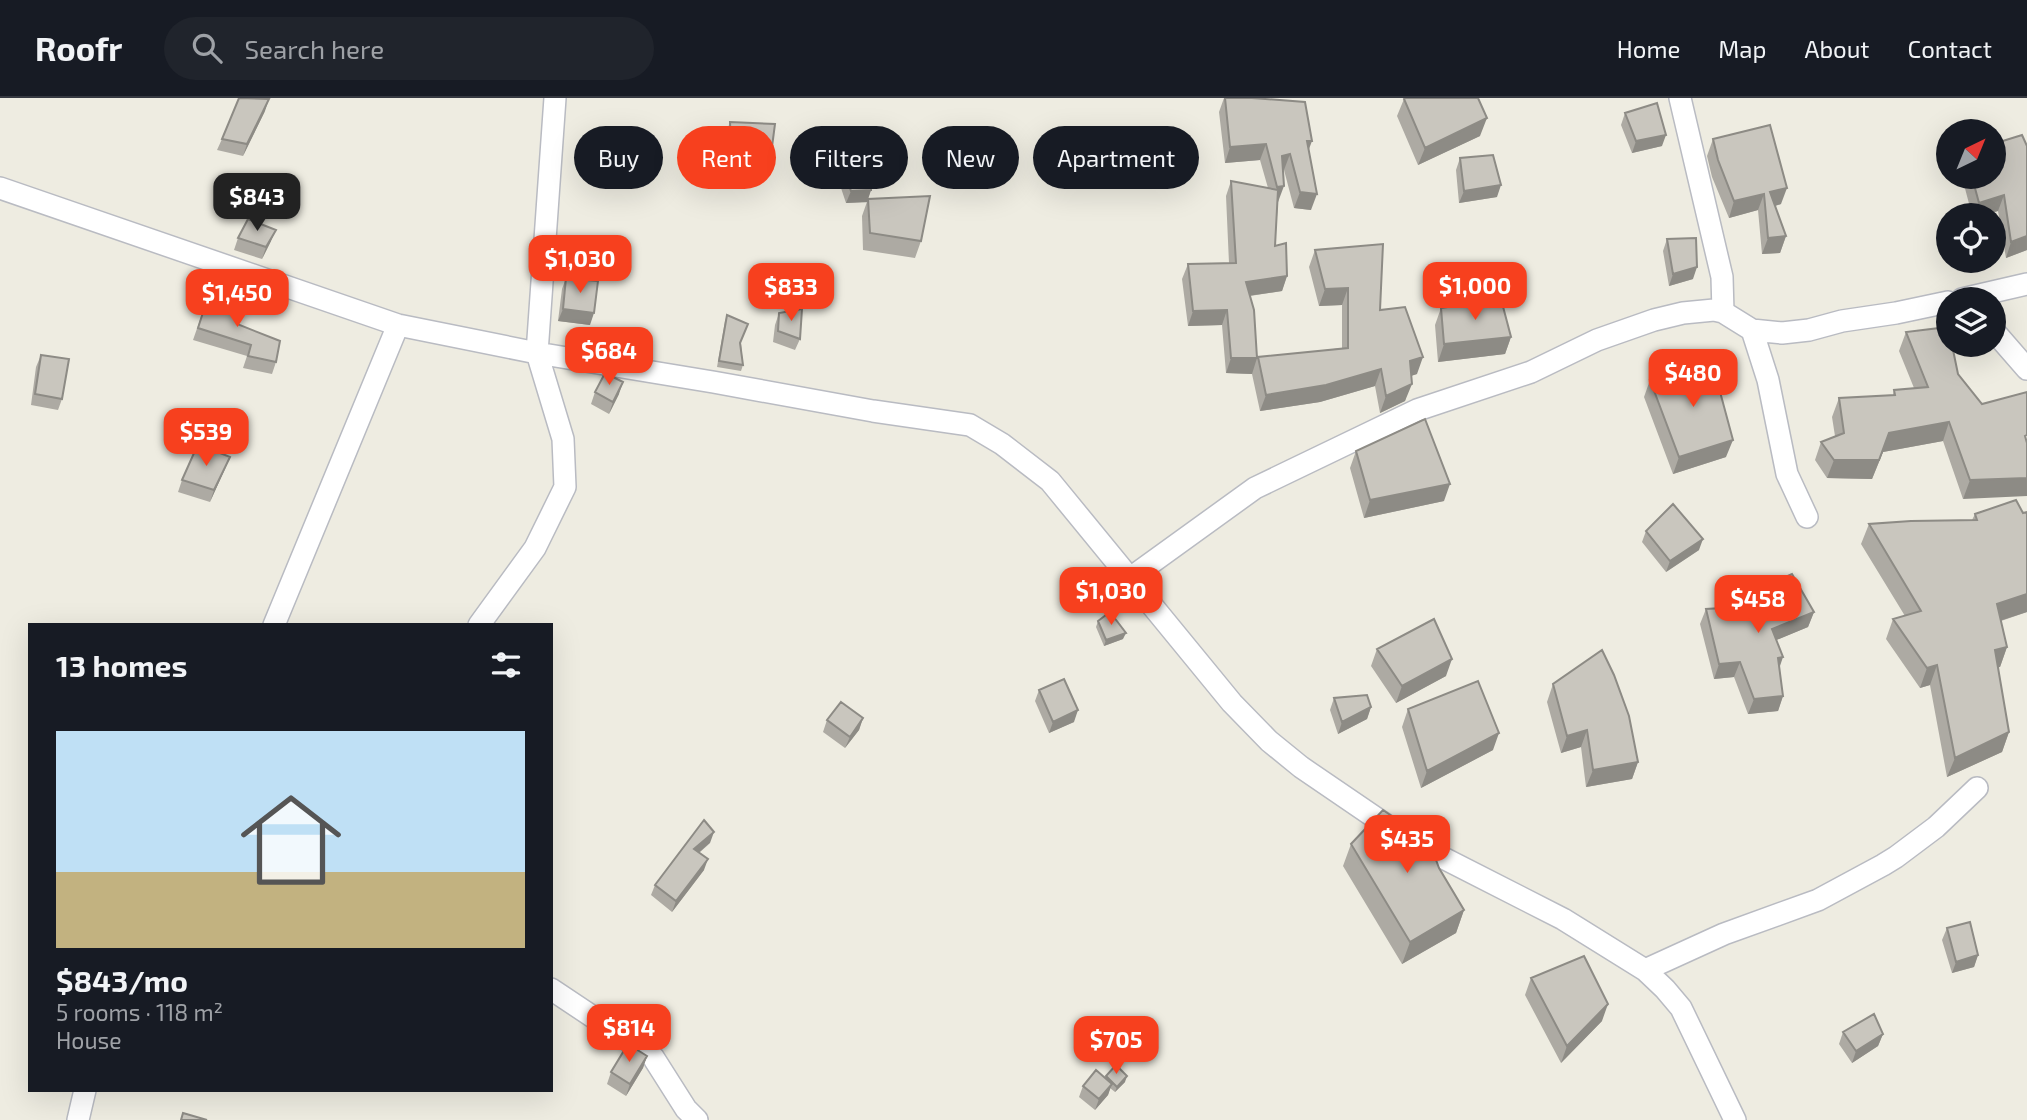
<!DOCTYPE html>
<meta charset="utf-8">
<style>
body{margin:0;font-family:"Exo 2",sans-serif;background:#20242c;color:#f1f3f6;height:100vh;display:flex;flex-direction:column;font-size:26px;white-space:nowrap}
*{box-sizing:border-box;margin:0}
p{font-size:23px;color:#9ea1a6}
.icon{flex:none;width:38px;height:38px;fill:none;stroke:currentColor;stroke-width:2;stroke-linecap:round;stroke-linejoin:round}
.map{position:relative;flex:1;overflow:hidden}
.side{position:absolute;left:28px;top:525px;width:525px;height:469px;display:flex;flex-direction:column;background:#171b24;border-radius:0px;box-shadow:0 7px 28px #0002}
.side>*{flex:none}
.top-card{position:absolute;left:574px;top:28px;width:665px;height:63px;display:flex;gap:14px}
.needle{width:46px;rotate:43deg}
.tools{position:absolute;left:1936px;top:21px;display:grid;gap:14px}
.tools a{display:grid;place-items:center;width:70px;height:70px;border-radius:50%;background:#171b24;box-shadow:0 7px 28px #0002;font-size:35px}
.price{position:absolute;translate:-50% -60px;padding:0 16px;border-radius:14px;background:#f7401e;color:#fff;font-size:23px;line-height:46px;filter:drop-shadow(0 2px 4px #0008)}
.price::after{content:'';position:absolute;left:50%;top:42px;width:21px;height:16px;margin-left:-10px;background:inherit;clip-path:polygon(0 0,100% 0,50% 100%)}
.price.selected{background:#222;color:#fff}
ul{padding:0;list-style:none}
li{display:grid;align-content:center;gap:14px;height:371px;padding:0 28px}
li span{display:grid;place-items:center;height:217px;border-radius:0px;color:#555}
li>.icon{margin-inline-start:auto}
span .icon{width:126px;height:126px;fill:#fffc;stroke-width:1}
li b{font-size:30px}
h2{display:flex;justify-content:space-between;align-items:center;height:84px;padding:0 28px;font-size:30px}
.chip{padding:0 24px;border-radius:32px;background:#171b24;box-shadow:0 7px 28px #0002;font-size:24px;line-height:63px}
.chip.selected{background:#f7401e;color:#fff}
header{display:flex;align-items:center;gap:42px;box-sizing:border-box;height:98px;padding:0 35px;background:#171b24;border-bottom:2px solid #363941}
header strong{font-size:33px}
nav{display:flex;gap:38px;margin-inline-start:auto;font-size:24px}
.search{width:490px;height:63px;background:#20242c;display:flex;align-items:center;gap:18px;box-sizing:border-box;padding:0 24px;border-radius:38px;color:#9ea1a6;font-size:26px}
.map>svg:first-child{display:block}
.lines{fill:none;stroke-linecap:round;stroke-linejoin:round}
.street-casing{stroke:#b9bbc2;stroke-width:24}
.street{stroke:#fff;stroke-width:21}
.wall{fill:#adaaa3}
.shaded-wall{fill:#8d8b85}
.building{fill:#c9c6be;stroke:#8d8b85;stroke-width:2}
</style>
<header>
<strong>Roofr</strong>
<div class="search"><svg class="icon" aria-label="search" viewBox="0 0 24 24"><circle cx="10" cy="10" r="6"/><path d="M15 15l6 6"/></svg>Search here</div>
<nav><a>Home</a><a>Map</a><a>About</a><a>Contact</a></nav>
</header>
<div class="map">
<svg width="2027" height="1022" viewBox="0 0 2027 1022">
<rect width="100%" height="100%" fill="#eeece1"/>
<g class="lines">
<g class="street-casing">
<path id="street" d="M 1680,0 L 1722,179 L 1723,214
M 0,90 L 398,227 L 537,255 L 713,284 L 873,313 L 970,327 L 1002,346 L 1050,383 L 1232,605 L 1269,643 L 1301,669 L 1408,742 L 1563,821 L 1645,872 L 1665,891 L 1681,910 L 1735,1022
M 1962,201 L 2027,186
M 1752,232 L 1768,282 L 1787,376 L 1807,419
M 1993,232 L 2027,271
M 1129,481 L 1255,390 L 1417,312 L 1531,274 L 1597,242 L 1654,222 L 1683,215 L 1714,212 L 1723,214 L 1752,232 L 1782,235 L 1809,232 L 1842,223 L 1896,215 L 1948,204
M 274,527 L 398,227
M 479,527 L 535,450 L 565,389 L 563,341 L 537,255 L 555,0
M 1645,872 L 1724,836 L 1818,802 L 1883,767 L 1896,759 L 1936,729 L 1977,690
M 551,891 L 653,959 L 686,1011 L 697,1022
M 78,1022 L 85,992"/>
</g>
<use href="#street" class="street"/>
</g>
<path class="wall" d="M 1224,0 L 1252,0 L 1309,52 L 1311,112 L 1294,110 L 1284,72 L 1283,72 L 1278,104 L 1275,148 L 1287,178 L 1282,193 L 1250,198 L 1257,260 L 1342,250 L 1342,207 L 1319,208 L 1309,169 L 1315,152 L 1380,212 L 1417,276 L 1411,278 L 1405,303 L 1380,315 L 1375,288 L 1320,304 L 1260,313 L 1252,276 L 1226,275 L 1222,227 L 1188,228 L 1182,181 L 1188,166 L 1229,165 L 1226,98 L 1231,83 L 1268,90 L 1260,62 L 1225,65 L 1219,14 Z
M 1404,1 L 1480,38 L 1418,67 L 1397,18 Z
M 265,13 L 243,58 L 217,52 L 222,41 Z
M 1625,15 L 1662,48 L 1632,55 L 1621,27 Z
M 730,24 L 770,64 L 764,81 L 726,85 L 724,41 Z
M 1713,41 L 1781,106 L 1775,108 L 1786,138 L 1780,155 L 1762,156 L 1758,112 L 1729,120 L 1712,79 L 1707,58 Z
M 1993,46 L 2027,152 L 2006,160 L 1998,113 L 1984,117 L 1972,117 L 1962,79 L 1993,79 Z
M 1460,60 L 1497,99 L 1459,105 L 1456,72 Z
M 842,69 L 871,92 L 867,104 L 846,105 L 838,81 Z
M 868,101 L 921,143 L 915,160 L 863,152 L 862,118 Z
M 238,140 L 271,143 L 262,161 L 234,152 Z
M 1667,141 L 1693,181 L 1669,188 L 1663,153 Z
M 566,180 L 590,227 L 558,223 L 562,191 Z
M 208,199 L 276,264 L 272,276 L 243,270 L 247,258 L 193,242 Z
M 1441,210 L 1511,239 L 1505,256 L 1438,264 L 1435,227 Z
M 779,215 L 800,241 L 795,252 L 773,244 L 775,227 Z
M 727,217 L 741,245 L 743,267 L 741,273 L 717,269 L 725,223 Z
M 1906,234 L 1958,276 L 1982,306 L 2027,294 L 1963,401 L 1943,343 L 1883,354 L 1872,381 L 1827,380 L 1815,362 L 1821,344 L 1835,338 L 1832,319 L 1839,300 L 1893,297 L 1894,292 L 1914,290 L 1899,253 Z
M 41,257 L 62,301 L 58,312 L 31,307 L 36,269 Z
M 1650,282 L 1726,359 L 1673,376 L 1644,299 Z
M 595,294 L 619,296 L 609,316 L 591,306 Z
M 1356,353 L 1444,403 L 1364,420 L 1350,370 Z
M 230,359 L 210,404 L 178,394 L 182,382 Z
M 2027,414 L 2027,514 L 2001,523 L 2007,549 L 2000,569 L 1998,569 L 2009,634 L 2002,654 L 1947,679 L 1930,587 L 1920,590 L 1886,541 L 1893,521 L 1905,518 L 1861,446 L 1869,426 L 1972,422 L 1975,416 L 2023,415 Z
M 1646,433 L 1699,452 L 1666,474 L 1642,444 Z
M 1762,489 L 1814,514 L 1808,529 L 1776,542 L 1783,598 L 1778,613 L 1748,616 L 1734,579 L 1714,581 L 1700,526 L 1706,511 L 1759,508 L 1756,504 Z
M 1098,523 L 1123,541 L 1104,548 L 1096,529 Z
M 1377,551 L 1446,578 L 1396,605 L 1371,568 Z
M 1553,586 L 1638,664 L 1632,681 L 1586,689 L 1581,649 L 1561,655 L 1547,604 Z
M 1039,592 L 1074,624 L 1049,635 L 1035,603 Z
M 1334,600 L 1371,609 L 1367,621 L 1338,636 L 1330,612 Z
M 1408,611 L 1493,652 L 1421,690 L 1402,629 Z
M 863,620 L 859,632 L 845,650 L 823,634 L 827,622 Z
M 710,745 L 699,755 L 704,772 L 672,814 L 651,797 L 655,787 Z
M 1351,746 L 1439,770 L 1464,812 L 1456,835 L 1402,866 L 1343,768 Z
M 1947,830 L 1978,857 L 1974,869 L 1952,875 L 1942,842 Z
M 1531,880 L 1602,923 L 1561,965 L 1525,897 Z
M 1843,934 L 1883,936 L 1878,948 L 1852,965 L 1839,946 Z
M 647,958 L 643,970 L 626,998 L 607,986 L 611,974 Z
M 1106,978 L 1125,984 L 1115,994 L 1110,990 L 1108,997 L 1095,1012 L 1079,999 L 1083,988 L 1105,980 Z"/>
<path class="shaded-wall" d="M 269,1 L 265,13 L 243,58 L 247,46 Z
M 1487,20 L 1480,38 L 1418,67 L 1425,50 Z
M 1666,37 L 1662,48 L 1632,55 L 1636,43 Z
M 1307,43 L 1312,43 L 1306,59 Z
M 1266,46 L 1260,62 L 1225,65 L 1230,49 Z
M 1290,56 L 1284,72 L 1277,73 L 1282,58 Z
M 770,64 L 764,81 L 726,85 L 732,68 Z
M 1501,87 L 1497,99 L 1459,105 L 1464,93 Z
M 1284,88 L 1278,104 L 1272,105 L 1277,89 Z
M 1787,90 L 1781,106 L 1765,111 L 1770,94 Z
M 871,92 L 867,104 L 846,105 L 851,93 Z
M 1300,94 L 1317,96 L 1311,112 L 1294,110 Z
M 1764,96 L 1758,112 L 1729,120 L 1734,103 Z
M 2004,97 L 1998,113 L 1984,117 L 1974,117 L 1979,105 Z
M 276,132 L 271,143 L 262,161 L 266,149 Z
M 1786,138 L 1780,155 L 1762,156 L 1768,140 Z
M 2027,138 L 2027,152 L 2006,160 L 2011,144 Z
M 1697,169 L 1693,181 L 1669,188 L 1673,176 Z
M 1287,178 L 1282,193 L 1240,199 L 1246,184 Z
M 1348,190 L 1342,207 L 1319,208 L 1325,191 Z
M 563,211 L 594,215 L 590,227 L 558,223 Z
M 1227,212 L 1222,227 L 1188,228 L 1193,213 Z
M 1511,239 L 1505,256 L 1438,264 L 1444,246 Z
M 1423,259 L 1417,276 L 1404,280 L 1410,263 Z
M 1231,260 L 1257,260 L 1252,276 L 1226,275 Z
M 1381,271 L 1375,288 L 1320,304 L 1260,313 L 1266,297 Z
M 623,284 L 619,296 L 609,316 L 613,304 Z
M 1412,286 L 1405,303 L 1380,315 L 1386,298 Z
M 1949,324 L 1943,343 L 1883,354 L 1872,381 L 1827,380 L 1834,362 L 1889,335 Z
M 1733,342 L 1726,359 L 1673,376 L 1679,359 Z
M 230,359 L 225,371 L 210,404 L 214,392 Z
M 2027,380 L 2027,398 L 1963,401 L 1970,382 Z
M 1450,386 L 1444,403 L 1364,420 L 1370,402 Z
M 1703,441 L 1699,452 L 1666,474 L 1670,463 Z
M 2027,496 L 2027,514 L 1990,526 L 1997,506 Z
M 1814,514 L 1808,529 L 1767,546 L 1772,531 Z
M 1126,535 L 1123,541 L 1104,548 L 1106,542 Z
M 2007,549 L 2000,569 L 1988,572 L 1995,552 Z
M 1783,559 L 1778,574 L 1778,560 Z
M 1452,561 L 1446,578 L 1396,605 L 1402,588 Z
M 1740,564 L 1734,579 L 1714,581 L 1719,566 Z
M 1937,567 L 1930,587 L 1920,590 L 1927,570 Z
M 1783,598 L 1778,613 L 1748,616 L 1754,601 Z
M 1371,609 L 1367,621 L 1338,636 L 1342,624 Z
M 1078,612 L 1074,624 L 1049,635 L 1053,624 Z
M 863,620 L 859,632 L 845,650 L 850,639 Z
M 1587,632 L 1581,649 L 1561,655 L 1567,638 Z
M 2009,634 L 2002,654 L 1947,679 L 1955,660 Z
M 1499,635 L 1493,652 L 1421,690 L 1427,673 Z
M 1638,664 L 1632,681 L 1586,689 L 1593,672 Z
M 714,734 L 710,745 L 690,762 L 694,751 Z
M 708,761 L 704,772 L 672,814 L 676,803 Z
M 1464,812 L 1456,835 L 1402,866 L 1410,844 Z
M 1978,857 L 1974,869 L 1952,875 L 1956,864 Z
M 1608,906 L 1602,923 L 1561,965 L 1567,948 Z
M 1883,936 L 1878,948 L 1852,965 L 1856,953 Z
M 647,958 L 643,970 L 626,998 L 630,986 Z
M 1127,978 L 1125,984 L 1115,994 L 1117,989 Z
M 1112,986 L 1108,997 L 1095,1012 L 1099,1001 Z"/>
<path class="building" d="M 239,0 L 269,1 L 247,46 L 222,41 Z
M 1225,0 L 1252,0 L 1305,4 L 1312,43 L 1307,43 L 1317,96 L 1300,94 L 1290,56 L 1282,58 L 1284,88 L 1277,89 L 1266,46 L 1230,49 Z
M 1405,0 L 1478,0 L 1487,20 L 1425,50 L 1404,1 Z
M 1657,5 L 1666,37 L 1636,43 L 1625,15 Z
M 730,24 L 775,26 L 770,64 L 732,68 Z
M 1770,27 L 1787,90 L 1770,94 L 1786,138 L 1768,140 L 1764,96 L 1734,103 L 1718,62 L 1713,41 Z
M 2022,37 L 2027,48 L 2027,138 L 2011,144 L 2004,97 L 1979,105 L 1972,79 L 1993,79 L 1993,46 Z
M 1493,57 L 1501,87 L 1464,93 L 1460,60 Z
M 871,65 L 871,92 L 851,93 L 842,69 Z
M 1231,83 L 1278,92 L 1275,148 L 1286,145 L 1287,178 L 1246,184 L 1254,212 L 1257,260 L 1231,260 L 1227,212 L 1193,213 L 1188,166 L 1236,165 Z
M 930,98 L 921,143 L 870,135 L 868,101 Z
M 248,121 L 276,132 L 266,149 L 238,140 Z
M 1696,140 L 1697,169 L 1673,176 L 1667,141 Z
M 1383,146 L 1380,212 L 1405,209 L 1423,259 L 1410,263 L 1412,286 L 1386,298 L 1381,271 L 1326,287 L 1266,297 L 1258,259 L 1348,250 L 1348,190 L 1325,191 L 1315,152 Z
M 566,180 L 598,183 L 594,215 L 563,211 Z
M 208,199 L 241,207 L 237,226 L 280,243 L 276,264 L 248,258 L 251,247 L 198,230 Z
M 1501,201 L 1511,239 L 1444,246 L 1441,210 Z
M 802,211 L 800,241 L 778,233 L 779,215 Z
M 727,217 L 748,226 L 740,245 L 743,267 L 719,263 Z
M 1948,229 L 1948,247 L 1952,247 L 1958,276 L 1982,306 L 2027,294 L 2027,337 L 2025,338 L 2027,345 L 2027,380 L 1970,382 L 1949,324 L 1889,335 L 1879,362 L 1834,362 L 1821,344 L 1844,335 L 1839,300 L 1895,297 L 1894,292 L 1928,289 L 1906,234 Z
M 41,257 L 69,261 L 62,301 L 35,296 Z
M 1712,264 L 1733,342 L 1679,359 L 1650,282 Z
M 605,275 L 623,284 L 613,304 L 595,294 Z
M 1425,321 L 1450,386 L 1370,402 L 1356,353 Z
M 198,346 L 230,359 L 214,392 L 182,382 Z
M 2016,402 L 2023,415 L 2027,414 L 2027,496 L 1997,506 L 2007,549 L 1995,552 L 2009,634 L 1955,660 L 1937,567 L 1927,570 L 1893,521 L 1921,513 L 1869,426 L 1911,423 L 1977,422 L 1975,416 Z
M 1673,406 L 1703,441 L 1670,463 L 1646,433 Z
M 1792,476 L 1814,514 L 1772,531 L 1783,559 L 1778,560 L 1783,598 L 1754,601 L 1740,564 L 1719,566 L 1706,511 L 1774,507 L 1762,489 Z
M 1110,514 L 1126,535 L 1106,542 L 1098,523 Z
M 1434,521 L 1452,561 L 1402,588 L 1377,551 Z
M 1602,552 L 1614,577 L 1629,618 L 1638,664 L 1593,672 L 1587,632 L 1567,638 L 1553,586 Z
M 1064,581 L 1078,612 L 1053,624 L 1039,592 Z
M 1478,583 L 1499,635 L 1427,673 L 1408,611 Z
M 1367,597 L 1371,609 L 1342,624 L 1334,600 Z
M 841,604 L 863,620 L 850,639 L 827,622 Z
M 1383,712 L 1409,730 L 1428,740 L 1439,770 L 1464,812 L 1410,844 L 1351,746 Z
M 704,722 L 714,734 L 694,751 L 708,761 L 676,803 L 655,787 Z
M 1970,824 L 1978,857 L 1956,864 L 1947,830 Z
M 1584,858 L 1608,906 L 1567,948 L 1531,880 Z
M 1874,916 L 1883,936 L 1856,953 L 1843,934 Z
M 628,946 L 647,958 L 630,986 L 611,974 Z
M 1116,967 L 1127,978 L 1117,989 L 1106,978 Z
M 1096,972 L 1112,986 L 1099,1001 L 1083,988 Z
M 183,1015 L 207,1022 L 181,1022 Z"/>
</svg>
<div class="tools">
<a><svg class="needle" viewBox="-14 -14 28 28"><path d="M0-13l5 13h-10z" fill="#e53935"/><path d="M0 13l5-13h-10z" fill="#9ea1a6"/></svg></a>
<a><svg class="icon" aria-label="locate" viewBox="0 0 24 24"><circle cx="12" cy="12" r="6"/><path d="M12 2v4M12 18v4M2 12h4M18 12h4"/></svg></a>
<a><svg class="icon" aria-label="layers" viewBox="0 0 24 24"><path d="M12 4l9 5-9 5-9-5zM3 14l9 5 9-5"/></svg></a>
</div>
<b class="price selected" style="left:257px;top:135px">$843</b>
<b class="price" style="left:580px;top:197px">$1,030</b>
<b class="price" style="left:1475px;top:224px">$1,000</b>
<b class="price" style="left:791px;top:225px">$833</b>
<b class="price" style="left:237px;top:231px">$1,450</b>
<b class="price" style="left:609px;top:289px">$684</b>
<b class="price" style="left:1693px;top:311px">$480</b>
<b class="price" style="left:206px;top:370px">$539</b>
<b class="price" style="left:1111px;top:529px">$1,030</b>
<b class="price" style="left:1758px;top:537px">$458</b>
<b class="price" style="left:1407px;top:777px">$435</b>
<b class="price" style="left:629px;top:966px">$814</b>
<b class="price" style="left:1116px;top:978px">$705</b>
<div class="top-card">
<a class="chip">Buy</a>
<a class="chip selected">Rent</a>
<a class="chip">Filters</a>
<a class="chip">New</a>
<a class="chip">Apartment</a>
</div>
<section class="side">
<h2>13 homes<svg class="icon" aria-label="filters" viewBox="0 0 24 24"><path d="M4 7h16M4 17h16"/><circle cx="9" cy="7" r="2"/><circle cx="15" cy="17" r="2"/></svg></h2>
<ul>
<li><span style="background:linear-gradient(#bfe0f5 65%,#c2b280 0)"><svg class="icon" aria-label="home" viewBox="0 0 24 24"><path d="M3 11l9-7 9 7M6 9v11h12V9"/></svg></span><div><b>$843/mo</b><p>5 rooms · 118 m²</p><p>House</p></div></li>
</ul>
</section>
</div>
